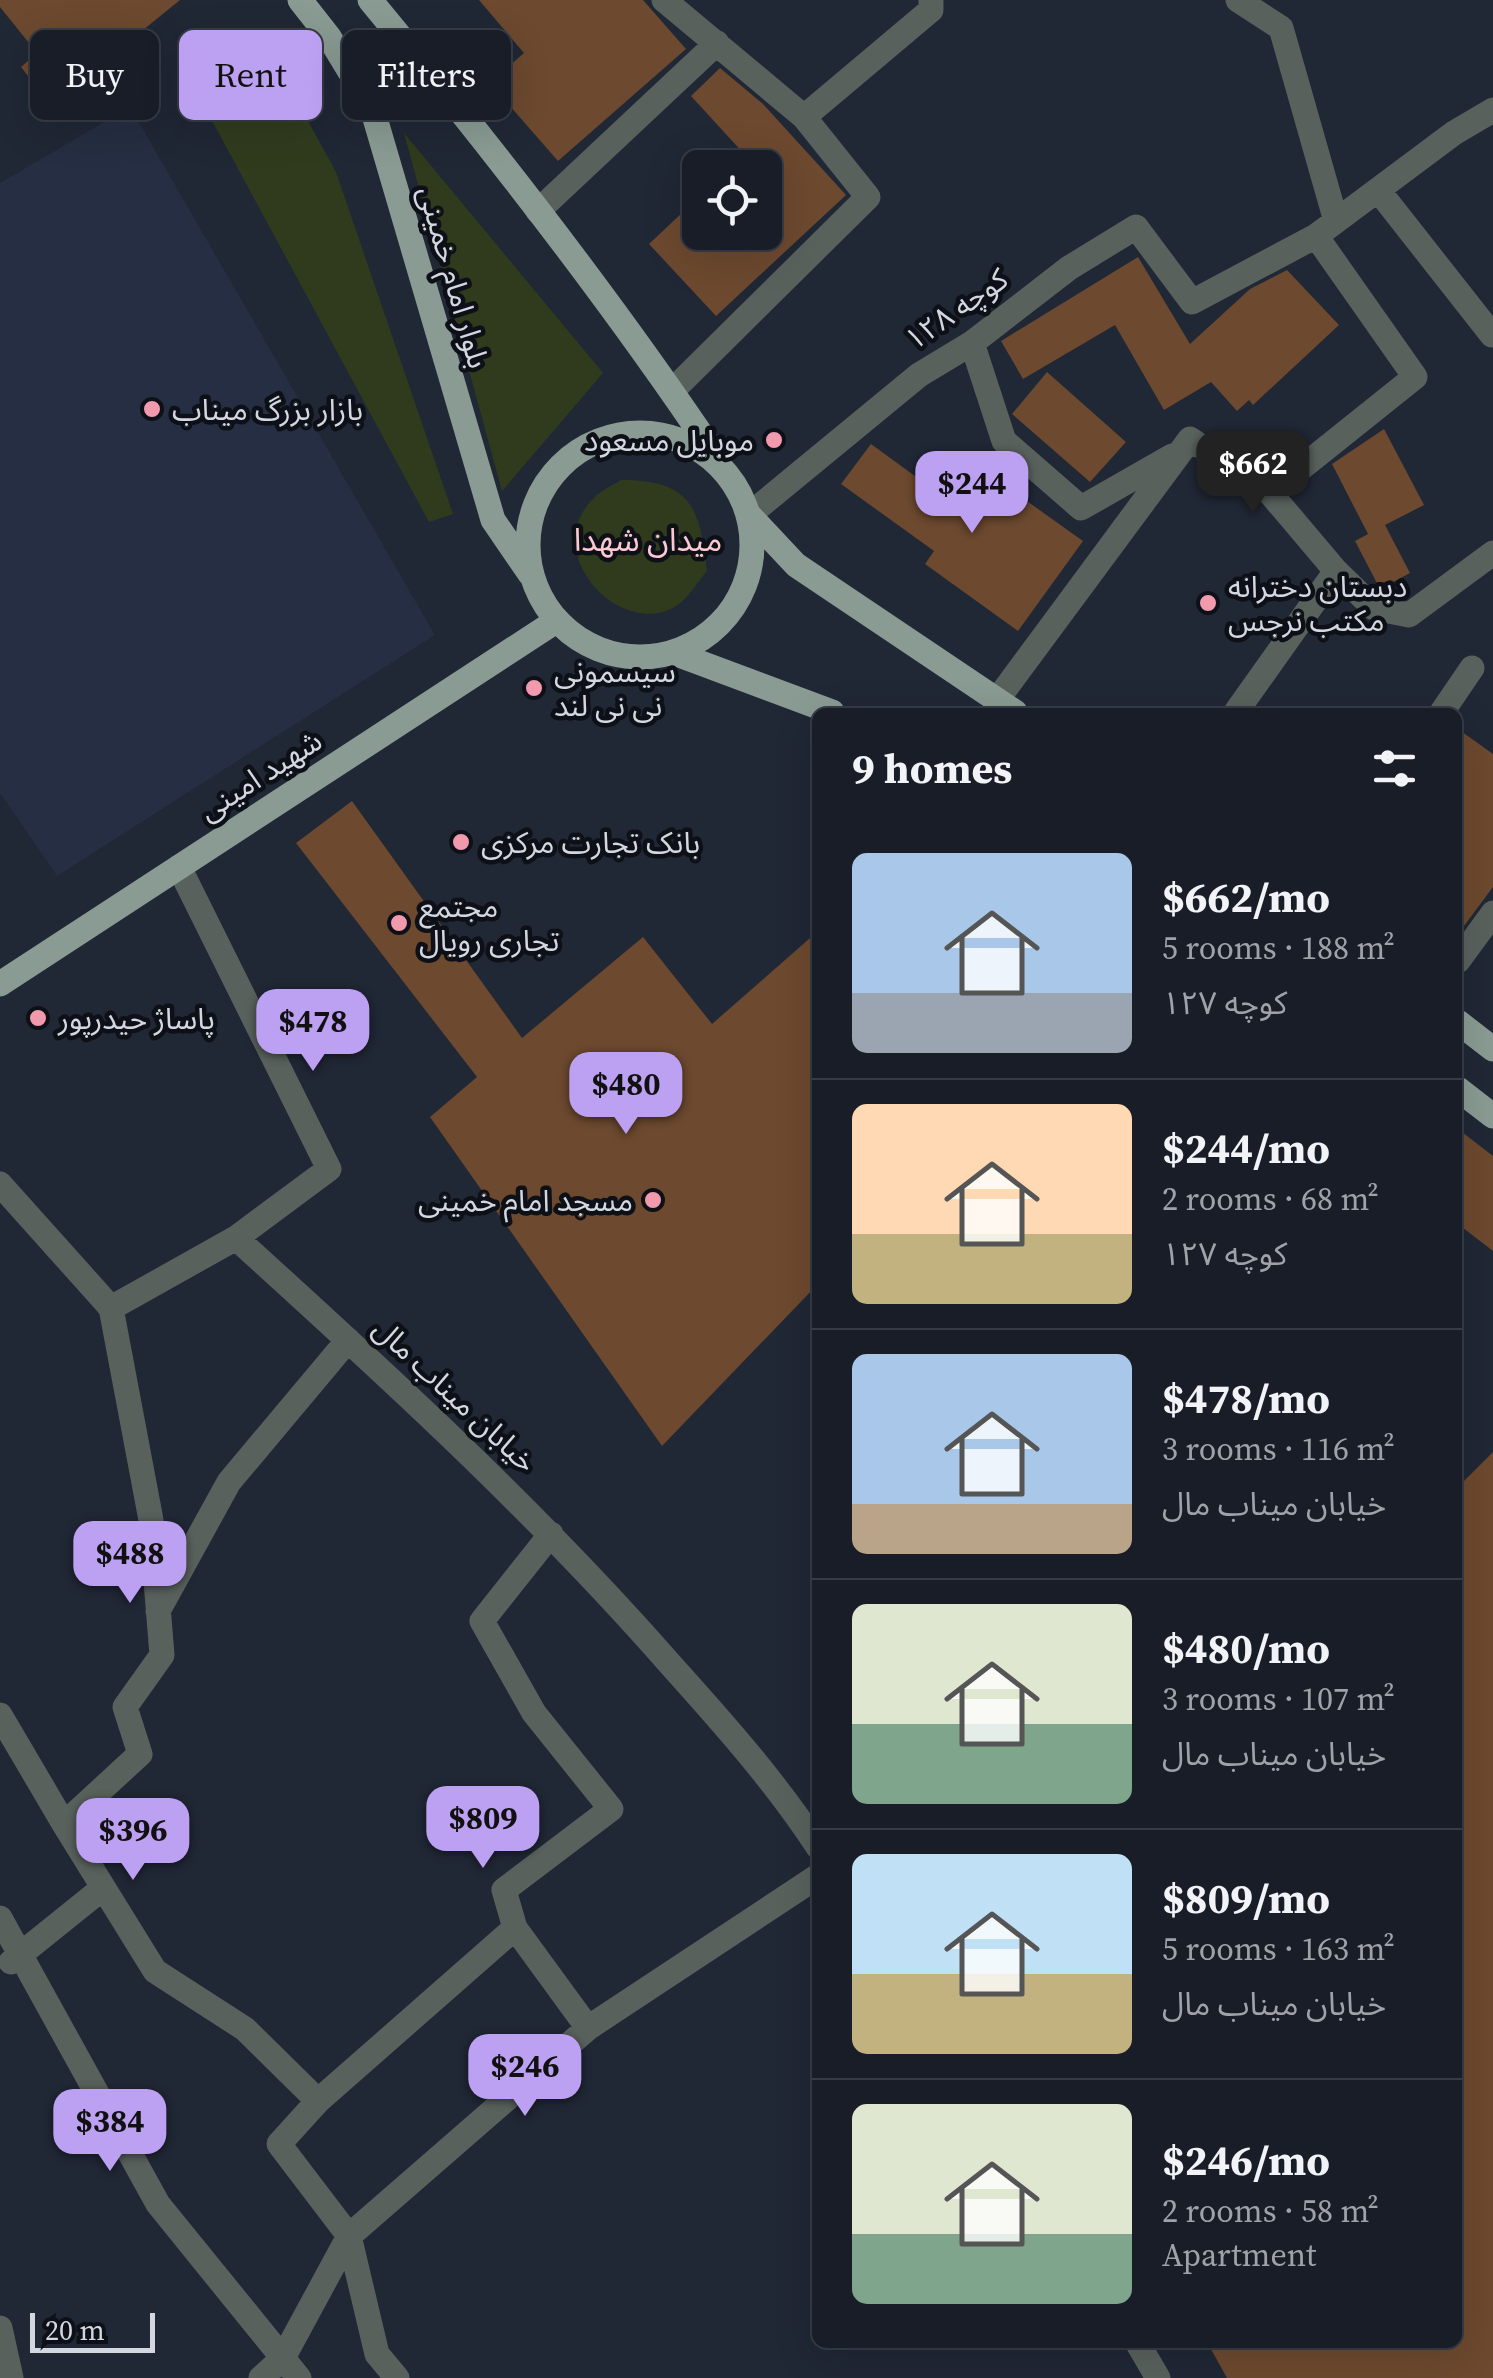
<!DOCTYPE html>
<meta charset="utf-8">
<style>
body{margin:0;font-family:"Source Serif 4","Noto Sans Arabic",serif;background:#252a34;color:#f1f3f6;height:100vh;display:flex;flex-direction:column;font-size:38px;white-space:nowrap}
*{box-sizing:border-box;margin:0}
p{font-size:32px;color:#9fa2a8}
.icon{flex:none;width:55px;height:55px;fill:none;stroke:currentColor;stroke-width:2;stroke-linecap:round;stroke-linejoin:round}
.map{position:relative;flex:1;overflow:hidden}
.details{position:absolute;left:812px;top:708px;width:650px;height:1640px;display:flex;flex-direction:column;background:#181d28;border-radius:15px;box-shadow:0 10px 40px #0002,0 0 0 2px #363b45}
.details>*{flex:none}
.top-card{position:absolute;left:30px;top:30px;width:632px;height:90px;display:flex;gap:20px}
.controls{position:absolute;left:682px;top:150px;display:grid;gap:20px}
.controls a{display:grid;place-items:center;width:100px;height:100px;border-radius:15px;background:#181d28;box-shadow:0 10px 40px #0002,0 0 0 2px #363b45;font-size:50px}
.scale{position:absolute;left:30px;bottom:25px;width:125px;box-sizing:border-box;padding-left:10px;border:5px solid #d2d7e0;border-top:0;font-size:28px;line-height:35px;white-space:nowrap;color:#d2d7e0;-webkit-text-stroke:8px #0d1016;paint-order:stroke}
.price{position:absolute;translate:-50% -85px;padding:0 22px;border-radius:20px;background:#bca0f2;color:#111;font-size:32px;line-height:65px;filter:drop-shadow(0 2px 5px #0008)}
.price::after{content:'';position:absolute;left:50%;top:60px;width:30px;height:22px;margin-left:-15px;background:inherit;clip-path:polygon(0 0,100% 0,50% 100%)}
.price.on{background:#222;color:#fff}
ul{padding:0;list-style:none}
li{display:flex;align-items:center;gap:30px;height:250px;padding:0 40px}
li+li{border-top:2px solid #363b45}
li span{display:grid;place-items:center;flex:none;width:280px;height:200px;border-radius:15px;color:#555}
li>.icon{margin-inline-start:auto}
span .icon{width:120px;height:120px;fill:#fffc;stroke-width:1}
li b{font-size:42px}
h2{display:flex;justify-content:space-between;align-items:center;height:120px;padding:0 40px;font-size:42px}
.tag{padding:0 35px;border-radius:15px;background:#181d28;box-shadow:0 10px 40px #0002,0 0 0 2px #363b45;font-size:35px;line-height:90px}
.tag.on{background:#bca0f2;color:#111}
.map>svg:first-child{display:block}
.built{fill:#252e42}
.green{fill:#303b1e}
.building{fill:#6c492f}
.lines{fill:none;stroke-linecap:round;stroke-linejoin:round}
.minor{stroke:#59615d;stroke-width:25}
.primary{stroke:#899b93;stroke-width:25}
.poi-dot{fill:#f29aad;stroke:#0d1016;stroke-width:4}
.labels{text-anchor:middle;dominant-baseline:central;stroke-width:9;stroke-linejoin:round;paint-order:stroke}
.street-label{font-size:30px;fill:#d2d7e0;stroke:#0d1016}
.poi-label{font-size:30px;fill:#d2d7e0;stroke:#0d1016;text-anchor:start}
.neighbourhood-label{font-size:32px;fill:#fcc8d2;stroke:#0d1016}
</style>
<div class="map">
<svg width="1493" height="2378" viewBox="0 0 1493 2378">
<rect width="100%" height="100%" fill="#202735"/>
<path class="built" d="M 130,107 L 435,635 L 57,876 L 0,793 L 0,183 Z"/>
<path class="green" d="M 247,44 L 272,55 L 336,172 L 453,514 L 429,522 L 196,91 Z
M 404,133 L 603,373 L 502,491 Z
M 621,480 C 691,480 700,507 707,571 C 698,581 688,599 676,606 C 620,641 537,551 595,497 C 602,490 613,485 621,480 Z"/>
<path class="building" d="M 0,0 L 180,0 L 51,105 L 21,67 L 37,53 L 0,7 Z
M 479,0 L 643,0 L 686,49 L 558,161 L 490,83 L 524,53 Z
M 720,68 L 763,104 L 846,195 L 716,316 L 649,244 L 700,196 L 700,232 L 765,232 L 765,168 L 757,168 L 691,96 Z
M 1138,257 L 1190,344 L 1250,289 L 1287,270 L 1339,325 L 1253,405 L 1249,400 L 1237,411 L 1211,382 L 1164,410 L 1115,325 L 1023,379 L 1001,341 Z
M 1047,372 L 1126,442 L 1090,482 L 1012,414 Z
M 1384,429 L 1424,505 L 1385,525 L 1410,573 L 1380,589 L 1355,541 L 1368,534 L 1332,464 Z
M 871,444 L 963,511 L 989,474 L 1083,541 L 1018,631 L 925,564 L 934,551 L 841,484 Z
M 1458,729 L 1493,754 L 1493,887 L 1458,934 Z
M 352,801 L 522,1038 L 643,937 L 712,1024 L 818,931 L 818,1284 L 662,1446 L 430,1117 L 477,1077 L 296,843 Z
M 1458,1129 L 1493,1156 L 1493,1251 L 1458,1224 Z
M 1493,1452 L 1493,2378 L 1227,2378 L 1207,2342 L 1458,2342 L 1458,1487 Z"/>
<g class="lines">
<path class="minor" d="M 664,0 L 804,117 L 868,197 L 672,391
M 1238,0 L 1281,28 L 1336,221
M 804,117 L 931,10 L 931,0
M 1378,190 L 1492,335
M 538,211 L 717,43
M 972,343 L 1004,441 L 1081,508 L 1172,456
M 1270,493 L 1415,377 L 1316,236
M 749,515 L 919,375 L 972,343 L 1069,268 L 1136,227 L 1192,302 L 1316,236 L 1454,133 L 1493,110
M 997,700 L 1190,439 L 1270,493 L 1336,571 L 1374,608 L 1409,615 L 1493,553
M 1236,712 L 1336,571
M 1442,712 L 1472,668
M 179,867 L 329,1169 L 236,1238
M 1458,961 L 1493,913
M 0,1184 L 111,1308 L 236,1238 C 387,1375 536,1511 670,1664 C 723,1723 774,1780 818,1847
M 158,1611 L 229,1482 L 348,1340
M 0,1715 L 64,1824 L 140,1754 L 125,1707 L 162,1655 L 151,1520 L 111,1308
M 64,1824 L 155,1971 L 245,2029 L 318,2101 L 515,1928 L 504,1890 L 611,1809 L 534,1713 L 482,1621 L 551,1534
M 0,1918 L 158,2204 L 299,2378
M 515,1928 L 588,2028
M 11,1962 L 103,1888
M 318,2101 L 279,2144 L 349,2236 L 377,2354 L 397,2378
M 0,2328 L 11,2378
M 1137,2342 L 1158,2378
M 261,2378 L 283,2358 L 349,2236 L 588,2028 L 818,1876"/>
<path class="primary" d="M 300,0 L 329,37 L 372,108 L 493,520 L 530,574
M 370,0 C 491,146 609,297 715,455
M528 545a112 112 0 1 1 224 0a112 112 0 1 1-224 0Z
M 749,515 L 796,565 L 1015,712
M 674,653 L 832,712
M 0,984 L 556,621
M 1458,1022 L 1493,1049
M 1458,1089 L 1493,1116"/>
</g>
<g class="poi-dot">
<circle cx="152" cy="409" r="10"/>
<circle cx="774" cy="440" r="10"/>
<circle cx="1208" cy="603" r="10"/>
<circle cx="534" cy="688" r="10"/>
<circle cx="461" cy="842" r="10"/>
<circle cx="399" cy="923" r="10"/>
<circle cx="38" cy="1018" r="10"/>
<circle cx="653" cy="1200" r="10"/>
</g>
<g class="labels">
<g class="street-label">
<text transform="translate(454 277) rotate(74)">بلوار امام خمینی</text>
<text transform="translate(956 309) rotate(-35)">کوچه ۱۲۸</text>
<text transform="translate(260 775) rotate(-33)">شهید امینی</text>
<text transform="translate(455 1395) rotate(43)">خیابان میناب مال</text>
</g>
<g class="poi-label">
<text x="172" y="409">بازار بزرگ میناب</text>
<text x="754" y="440" text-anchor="end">موبایل مسعود</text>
<text x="1228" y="586">دبستان دخترانه<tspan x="1228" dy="34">مکتب نرجس</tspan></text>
<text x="554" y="671">سیسمونی<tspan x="554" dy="34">نی نی لند</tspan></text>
<text x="481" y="842">بانک تجارت مرکزی</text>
<text x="419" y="906">مجتمع<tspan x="419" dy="34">تجاری رویال</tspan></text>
<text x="58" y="1018">پاساژ حیدرپور</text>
<text x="633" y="1200" text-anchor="end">مسجد امام خمینی</text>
</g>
<g class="neighbourhood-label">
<text x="648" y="540">میدان شهدا</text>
</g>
</g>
</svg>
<div class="controls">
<a><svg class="icon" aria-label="locate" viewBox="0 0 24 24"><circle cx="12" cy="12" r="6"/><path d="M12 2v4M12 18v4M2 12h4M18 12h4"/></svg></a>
</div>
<div class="scale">20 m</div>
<b class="price on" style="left:1253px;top:516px">$662</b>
<b class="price" style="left:972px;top:536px">$244</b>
<b class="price" style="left:313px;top:1074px">$478</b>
<b class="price" style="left:626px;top:1137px">$480</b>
<b class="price" style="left:130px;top:1606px">$488</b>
<b class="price" style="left:483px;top:1871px">$809</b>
<b class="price" style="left:133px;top:1883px">$396</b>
<b class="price" style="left:525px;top:2119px">$246</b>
<b class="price" style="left:110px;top:2174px">$384</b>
<div class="top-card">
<a class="tag">Buy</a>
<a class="tag on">Rent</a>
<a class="tag">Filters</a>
</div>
<section class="details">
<h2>9 homes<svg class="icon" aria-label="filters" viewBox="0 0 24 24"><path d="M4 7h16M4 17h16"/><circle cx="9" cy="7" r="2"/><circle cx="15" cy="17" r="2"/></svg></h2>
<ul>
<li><span style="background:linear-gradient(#a9c7e8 70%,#9aa5b1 0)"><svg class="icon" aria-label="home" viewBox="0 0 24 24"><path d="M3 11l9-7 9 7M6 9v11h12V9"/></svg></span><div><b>$662/mo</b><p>5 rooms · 188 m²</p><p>کوچه ۱۲۷</p></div></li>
<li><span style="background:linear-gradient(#ffd9b3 65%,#c2b280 0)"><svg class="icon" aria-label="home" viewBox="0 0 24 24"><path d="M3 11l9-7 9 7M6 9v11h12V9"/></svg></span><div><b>$244/mo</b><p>2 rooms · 68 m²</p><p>کوچه ۱۲۷</p></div></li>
<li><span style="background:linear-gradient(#a9c7e8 75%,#b9a48a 0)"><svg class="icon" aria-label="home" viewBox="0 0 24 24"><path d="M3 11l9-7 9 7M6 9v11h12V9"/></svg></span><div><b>$478/mo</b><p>3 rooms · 116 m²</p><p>خیابان میناب مال</p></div></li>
<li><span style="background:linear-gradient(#dfe7d0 60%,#7fa58c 0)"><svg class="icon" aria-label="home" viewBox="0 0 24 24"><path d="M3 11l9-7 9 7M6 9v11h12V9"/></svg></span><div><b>$480/mo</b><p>3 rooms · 107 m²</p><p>خیابان میناب مال</p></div></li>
<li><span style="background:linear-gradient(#bfe0f5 60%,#c2b280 0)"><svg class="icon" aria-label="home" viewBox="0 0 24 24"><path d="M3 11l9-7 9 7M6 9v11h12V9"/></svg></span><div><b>$809/mo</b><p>5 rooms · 163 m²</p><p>خیابان میناب مال</p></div></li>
<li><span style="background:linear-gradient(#dfe7d0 65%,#7fa58c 0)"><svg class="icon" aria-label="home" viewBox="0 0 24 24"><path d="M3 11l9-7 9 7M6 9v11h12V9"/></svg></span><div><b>$246/mo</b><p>2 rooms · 58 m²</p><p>Apartment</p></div></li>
</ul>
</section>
</div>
